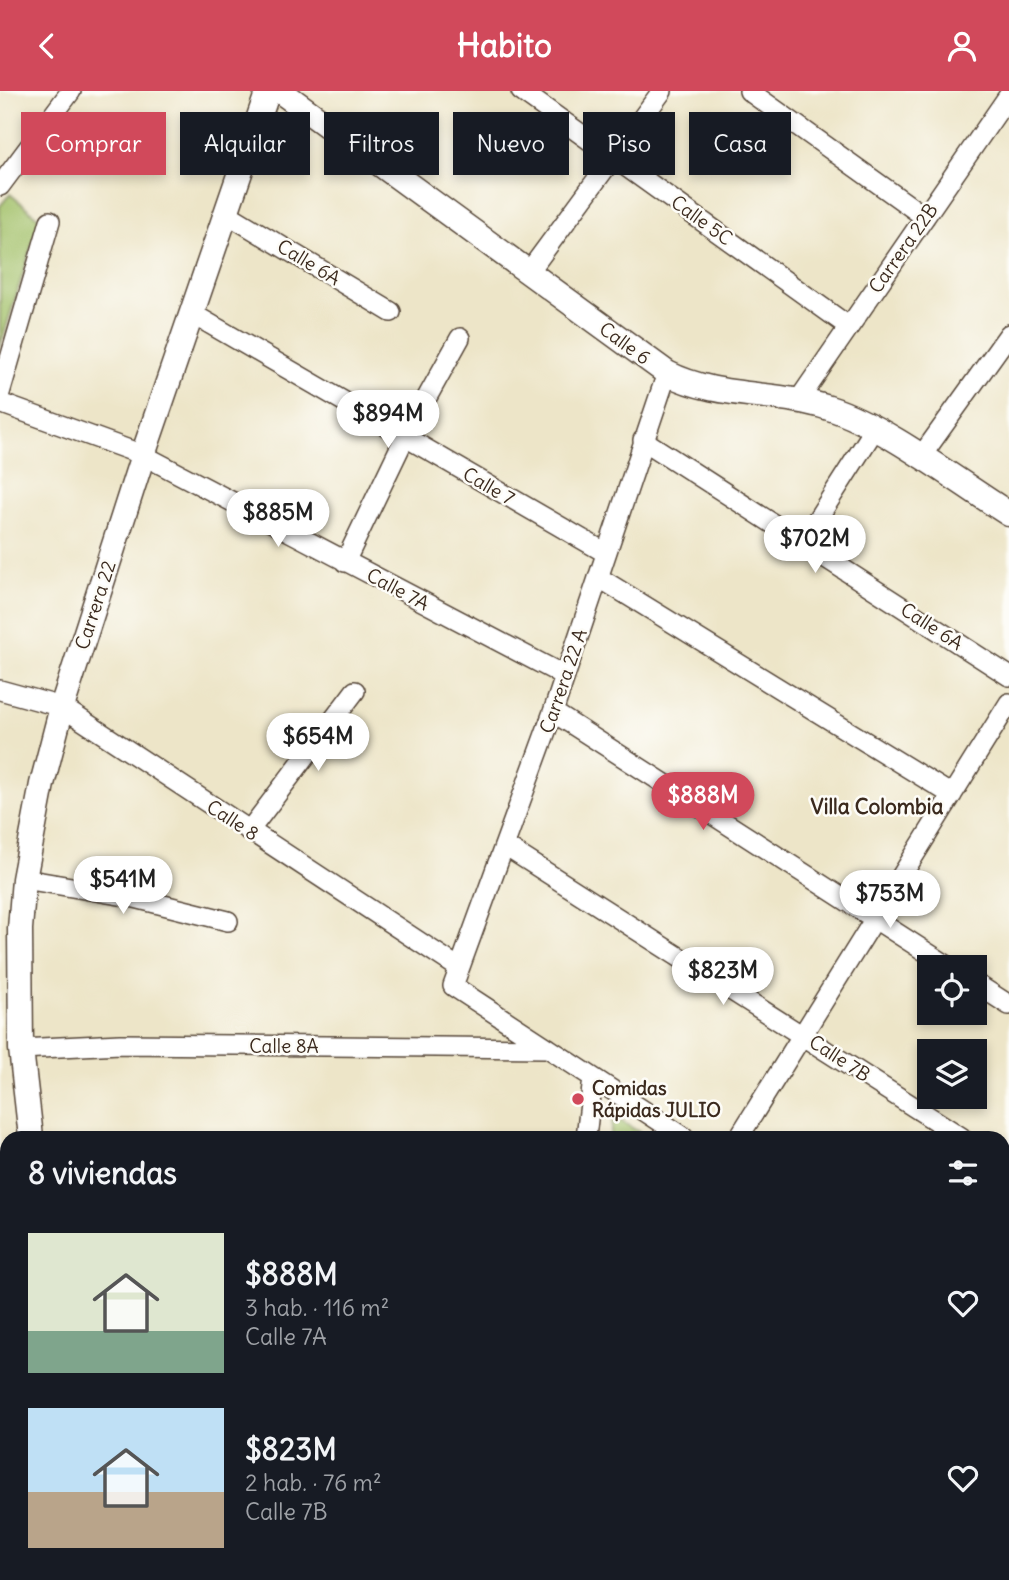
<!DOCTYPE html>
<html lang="es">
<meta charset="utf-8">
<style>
body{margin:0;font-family:Delius,sans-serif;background:#242831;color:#f1f3f6;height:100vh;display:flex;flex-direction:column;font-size:26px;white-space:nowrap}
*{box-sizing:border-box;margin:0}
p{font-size:23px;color:#9ea1a6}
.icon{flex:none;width:38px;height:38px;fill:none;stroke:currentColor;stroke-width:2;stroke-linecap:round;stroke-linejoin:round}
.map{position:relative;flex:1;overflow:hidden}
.sheet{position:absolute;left:0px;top:1040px;width:1010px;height:450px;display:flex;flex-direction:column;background:#171b24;border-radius:21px 21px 0 0;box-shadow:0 4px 10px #0003}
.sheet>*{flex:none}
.top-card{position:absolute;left:21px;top:21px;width:968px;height:63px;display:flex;gap:14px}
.buttons{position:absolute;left:917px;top:864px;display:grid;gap:14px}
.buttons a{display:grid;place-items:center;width:70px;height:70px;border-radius:0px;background:#171b24;box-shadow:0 4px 10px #0003;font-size:35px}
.price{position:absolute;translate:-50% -60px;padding:0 16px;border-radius:24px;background:#fff;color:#222;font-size:23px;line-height:46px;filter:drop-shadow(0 2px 4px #0008)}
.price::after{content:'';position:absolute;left:50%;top:42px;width:21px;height:16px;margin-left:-10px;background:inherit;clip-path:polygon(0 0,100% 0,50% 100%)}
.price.on{background:#d1495b;color:#fff}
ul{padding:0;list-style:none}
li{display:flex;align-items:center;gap:21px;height:175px;padding:0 28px}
li span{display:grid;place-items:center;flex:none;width:196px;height:140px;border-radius:0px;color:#555}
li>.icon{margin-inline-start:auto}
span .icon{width:84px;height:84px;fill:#fffc;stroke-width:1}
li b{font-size:30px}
h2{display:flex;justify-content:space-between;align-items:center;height:84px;padding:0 28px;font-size:30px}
.chip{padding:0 24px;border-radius:0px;background:#171b24;box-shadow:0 4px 10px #0003;font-size:24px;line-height:63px}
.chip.on{background:#d1495b;color:#fff}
header{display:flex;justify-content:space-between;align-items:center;height:91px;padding:0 28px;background:#d1495b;color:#fff;font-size:32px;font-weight:800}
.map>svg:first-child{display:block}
.green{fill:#a1c068;stroke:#6e7543;stroke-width:2}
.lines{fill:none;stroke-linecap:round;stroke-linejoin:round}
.minor-casing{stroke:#564638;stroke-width:22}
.tertiary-casing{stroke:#564638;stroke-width:27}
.secondary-casing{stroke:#564638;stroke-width:31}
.minor{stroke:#fff;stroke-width:19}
.tertiary{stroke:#fff;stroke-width:24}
.secondary{stroke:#fff;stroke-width:28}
.poi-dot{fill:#d1495b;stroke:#fdfcf7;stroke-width:2.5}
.labels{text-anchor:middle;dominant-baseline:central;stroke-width:5;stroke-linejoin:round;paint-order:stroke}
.street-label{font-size:19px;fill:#3b2a1e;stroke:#fdfcf7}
.poi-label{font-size:19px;font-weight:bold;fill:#3b2a1e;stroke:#fdfcf7;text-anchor:start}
.neighbourhood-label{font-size:21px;font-weight:bold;fill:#3b2a1e;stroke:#fdfcf7}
</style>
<header><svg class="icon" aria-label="back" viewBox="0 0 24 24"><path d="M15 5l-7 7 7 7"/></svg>Habito<svg class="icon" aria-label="person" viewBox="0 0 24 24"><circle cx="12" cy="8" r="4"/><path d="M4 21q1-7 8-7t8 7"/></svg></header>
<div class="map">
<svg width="1009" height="1489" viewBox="0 0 1009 1489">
<rect width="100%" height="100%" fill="#fdfcf7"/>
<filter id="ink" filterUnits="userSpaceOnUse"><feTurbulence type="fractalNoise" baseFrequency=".0143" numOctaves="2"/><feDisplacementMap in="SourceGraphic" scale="14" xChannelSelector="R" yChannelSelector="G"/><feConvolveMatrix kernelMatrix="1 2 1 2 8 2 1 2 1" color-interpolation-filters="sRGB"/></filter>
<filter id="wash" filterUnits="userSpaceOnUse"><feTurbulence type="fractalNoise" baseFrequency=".00686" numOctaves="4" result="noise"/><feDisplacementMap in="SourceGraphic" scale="28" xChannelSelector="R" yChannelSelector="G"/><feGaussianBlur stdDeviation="1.57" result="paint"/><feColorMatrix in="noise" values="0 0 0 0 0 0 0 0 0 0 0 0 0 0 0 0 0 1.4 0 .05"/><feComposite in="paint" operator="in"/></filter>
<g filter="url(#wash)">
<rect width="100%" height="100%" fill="#ede5c8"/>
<path class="green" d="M 10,103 L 40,128 L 0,256 L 0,115 Z
M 613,1025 L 647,1046 L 610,1046 Z
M 1003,1087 L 1009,1091 L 1009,1130 L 1003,1133 Z"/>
</g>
<g filter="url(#ink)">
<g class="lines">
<g class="minor-casing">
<path id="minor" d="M 521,0 L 848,235
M 749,0 L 925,126
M 0,95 L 71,0
M 226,122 L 391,221
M 528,182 L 662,0
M 191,222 L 606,462
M 667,282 L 553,621 L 453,895 L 684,1046
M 0,302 L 50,130
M 798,310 L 1009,4
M 0,312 L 143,364 L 565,585
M 643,349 L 1009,585
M 920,367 L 1009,243
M 802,452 L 874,339
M 345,471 L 405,346 L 460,247
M 598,486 L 952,704
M 0,599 L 62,616 L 459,877
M 553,621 L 951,877
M 249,740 L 355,600
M 505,755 L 961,1046
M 24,788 L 131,806 L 228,830
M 975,892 L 1009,914
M 21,958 L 120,953 L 548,957
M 586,1046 L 593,987
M 739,1046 L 1009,612
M 1003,1074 L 1009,1078
M 0,1082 L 7,1081
M 1003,1320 L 1009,1321
M 0,1324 L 7,1323
M 406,1482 L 407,1489
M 913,1482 L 937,1489
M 626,1489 L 628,1482
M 703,1489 L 705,1482
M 878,1489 L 880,1482"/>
</g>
<g class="tertiary-casing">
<path id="tertiary" d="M 280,0 L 667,282 C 717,308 776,300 829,317 C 884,334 958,391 1009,423
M 31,1046 L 21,958 L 20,838 L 24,788 L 42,693 L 62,616 L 143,364 L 268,0
M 173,1482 L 175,1489"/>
</g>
<g class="secondary-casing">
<path id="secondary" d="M 1003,1146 L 1009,1143
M 1003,1187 L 1009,1184
M 110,1489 L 131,1482
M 261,1489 L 283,1482"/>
</g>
<use href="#minor" class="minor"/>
<use href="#tertiary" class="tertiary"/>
<use href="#secondary" class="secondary"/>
</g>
</g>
<circle class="poi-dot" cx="578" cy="1008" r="7"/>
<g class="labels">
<g class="street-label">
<text transform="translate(702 129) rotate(36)">Calle 5C</text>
<text transform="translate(903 157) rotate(-55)">Carrera 22B</text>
<text transform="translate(309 171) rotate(31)">Calle 6A</text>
<text transform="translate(625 252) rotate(36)">Calle 6</text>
<text transform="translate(489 395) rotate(30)">Calle 7</text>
<text transform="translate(398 498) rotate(28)">Calle 7A</text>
<text transform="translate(95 514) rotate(-72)">Carrera 22</text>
<text transform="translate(932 535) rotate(33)">Calle 6A</text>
<text transform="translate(563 590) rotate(-71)">Carrera 22 A</text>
<text transform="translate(233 729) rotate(33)">Calle 8</text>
<text x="284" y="955">Calle 8A</text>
<text transform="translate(840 967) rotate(33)">Calle 7B</text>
</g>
<g class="poi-label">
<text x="592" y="997">Comidas<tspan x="592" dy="22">Rápidas JULIO</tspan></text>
</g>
<g class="neighbourhood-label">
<text x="877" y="715">Villa Colombia</text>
</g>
</g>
</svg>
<div class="buttons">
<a><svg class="icon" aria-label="locate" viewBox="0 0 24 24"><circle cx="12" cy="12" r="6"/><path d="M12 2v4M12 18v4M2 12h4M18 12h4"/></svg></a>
<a><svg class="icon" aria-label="layers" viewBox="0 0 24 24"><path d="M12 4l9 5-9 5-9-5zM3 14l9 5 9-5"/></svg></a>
</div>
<b class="price" style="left:388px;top:359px">$894M</b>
<b class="price" style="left:278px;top:458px">$885M</b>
<b class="price" style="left:815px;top:484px">$702M</b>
<b class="price" style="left:318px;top:682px">$654M</b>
<b class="price on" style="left:703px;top:741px">$888M</b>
<b class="price" style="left:123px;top:825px">$541M</b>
<b class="price" style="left:890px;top:839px">$753M</b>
<b class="price" style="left:723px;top:916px">$823M</b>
<div class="top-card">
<a class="chip on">Comprar</a>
<a class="chip">Alquilar</a>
<a class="chip">Filtros</a>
<a class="chip">Nuevo</a>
<a class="chip">Piso</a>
<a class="chip">Casa</a>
</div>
<section class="sheet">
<h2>8 viviendas<svg class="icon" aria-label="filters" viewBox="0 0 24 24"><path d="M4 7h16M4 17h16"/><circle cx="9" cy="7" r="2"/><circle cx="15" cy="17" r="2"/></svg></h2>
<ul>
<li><span style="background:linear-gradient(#dfe7d0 70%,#7fa58c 0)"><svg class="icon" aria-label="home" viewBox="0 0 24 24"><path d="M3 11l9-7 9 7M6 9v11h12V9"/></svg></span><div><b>$888M</b><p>3 hab. · 116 m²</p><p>Calle 7A</p></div><svg class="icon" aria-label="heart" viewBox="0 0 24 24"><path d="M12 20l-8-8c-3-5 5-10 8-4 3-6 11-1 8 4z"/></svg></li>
<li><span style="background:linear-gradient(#bfe0f5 60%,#b9a48a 0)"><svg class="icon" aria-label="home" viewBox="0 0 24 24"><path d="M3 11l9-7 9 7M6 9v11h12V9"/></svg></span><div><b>$823M</b><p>2 hab. · 76 m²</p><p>Calle 7B</p></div><svg class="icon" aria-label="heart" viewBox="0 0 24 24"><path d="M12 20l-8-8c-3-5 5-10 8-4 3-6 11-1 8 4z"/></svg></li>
</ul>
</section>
</div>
